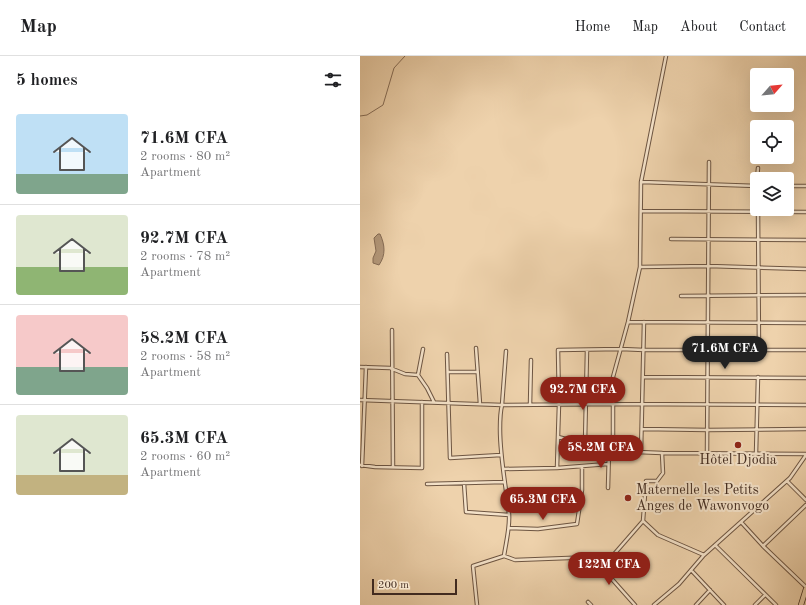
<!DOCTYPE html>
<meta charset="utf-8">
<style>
body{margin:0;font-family:"Old Standard TT",serif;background:#f6f6f6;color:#202124;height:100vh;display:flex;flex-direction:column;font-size:15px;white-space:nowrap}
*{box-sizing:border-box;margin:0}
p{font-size:13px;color:#757577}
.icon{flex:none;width:22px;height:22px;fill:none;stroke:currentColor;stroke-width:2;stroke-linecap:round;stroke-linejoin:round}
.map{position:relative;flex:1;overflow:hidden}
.drawer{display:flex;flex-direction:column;background:#fff;width:360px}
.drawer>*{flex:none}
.needle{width:26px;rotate:63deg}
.tools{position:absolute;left:390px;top:12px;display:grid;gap:8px}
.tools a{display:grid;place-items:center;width:44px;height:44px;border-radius:4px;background:#fff;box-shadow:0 4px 16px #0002;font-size:20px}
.scale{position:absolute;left:12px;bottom:10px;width:85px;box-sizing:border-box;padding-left:4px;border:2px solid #422b1f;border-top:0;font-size:11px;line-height:14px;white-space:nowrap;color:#422b1f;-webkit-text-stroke:3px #f4e2c9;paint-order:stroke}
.price{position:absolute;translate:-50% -34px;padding:0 9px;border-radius:14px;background:#8f2418;color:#fff;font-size:13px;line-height:26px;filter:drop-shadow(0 1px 2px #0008)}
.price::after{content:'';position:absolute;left:50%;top:24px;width:12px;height:9px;margin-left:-6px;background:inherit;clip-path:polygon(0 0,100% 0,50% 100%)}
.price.current{background:#222;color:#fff}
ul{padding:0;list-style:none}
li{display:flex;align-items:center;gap:12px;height:100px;padding:0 16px}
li+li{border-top:1px solid #e0e0e0}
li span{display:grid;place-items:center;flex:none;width:112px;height:80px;border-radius:4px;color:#555}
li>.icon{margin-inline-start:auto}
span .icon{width:48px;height:48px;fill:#fffc;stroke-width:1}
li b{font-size:17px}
h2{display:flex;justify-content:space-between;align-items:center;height:48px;padding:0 16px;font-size:17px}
header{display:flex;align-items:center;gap:24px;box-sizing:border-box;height:56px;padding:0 20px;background:#fff;border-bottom:1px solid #e0e0e0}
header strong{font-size:19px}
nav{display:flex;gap:22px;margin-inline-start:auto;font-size:14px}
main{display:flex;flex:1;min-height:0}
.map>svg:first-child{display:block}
.water{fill:#b4997c;stroke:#866d57}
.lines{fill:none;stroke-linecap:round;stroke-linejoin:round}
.stream{stroke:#866d57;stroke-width:1}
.minor-casing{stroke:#6d5542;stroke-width:4.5}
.primary-casing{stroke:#422b1f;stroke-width:6}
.minor{stroke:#f4e2c9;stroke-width:2.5}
.primary{stroke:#eed2ac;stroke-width:4.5}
.poi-dot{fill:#8f2418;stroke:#f4e2c9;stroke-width:1.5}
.labels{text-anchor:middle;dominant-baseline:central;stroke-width:4;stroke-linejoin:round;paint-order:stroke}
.poi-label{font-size:14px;fill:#422b1f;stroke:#f4e2c9}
</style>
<header>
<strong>Map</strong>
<nav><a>Home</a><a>Map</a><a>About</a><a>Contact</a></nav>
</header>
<main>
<section class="drawer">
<h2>5 homes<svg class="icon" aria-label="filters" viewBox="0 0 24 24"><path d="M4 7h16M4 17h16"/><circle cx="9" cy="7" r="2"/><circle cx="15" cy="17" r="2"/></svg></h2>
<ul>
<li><span style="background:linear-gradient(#bfe0f5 75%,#7fa58c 0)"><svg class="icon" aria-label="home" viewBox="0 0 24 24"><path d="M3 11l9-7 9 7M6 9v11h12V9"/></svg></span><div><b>71.6M CFA</b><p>2 rooms · 80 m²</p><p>Apartment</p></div></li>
<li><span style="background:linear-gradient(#dfe7d0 65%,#8fb573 0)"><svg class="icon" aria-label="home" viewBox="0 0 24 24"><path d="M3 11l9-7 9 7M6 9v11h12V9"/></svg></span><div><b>92.7M CFA</b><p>2 rooms · 78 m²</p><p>Apartment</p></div></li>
<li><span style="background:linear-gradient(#f6c9c9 65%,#7fa58c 0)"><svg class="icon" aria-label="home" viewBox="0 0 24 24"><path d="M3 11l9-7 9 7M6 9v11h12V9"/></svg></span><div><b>58.2M CFA</b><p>2 rooms · 58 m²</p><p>Apartment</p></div></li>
<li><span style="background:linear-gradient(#dfe7d0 75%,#c2b280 0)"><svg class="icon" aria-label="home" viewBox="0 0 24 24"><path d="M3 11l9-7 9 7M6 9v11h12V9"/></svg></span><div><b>65.3M CFA</b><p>2 rooms · 60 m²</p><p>Apartment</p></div></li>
</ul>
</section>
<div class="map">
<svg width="446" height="549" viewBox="0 0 446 549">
<rect width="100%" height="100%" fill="#eed2ac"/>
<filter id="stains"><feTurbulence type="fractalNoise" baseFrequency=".005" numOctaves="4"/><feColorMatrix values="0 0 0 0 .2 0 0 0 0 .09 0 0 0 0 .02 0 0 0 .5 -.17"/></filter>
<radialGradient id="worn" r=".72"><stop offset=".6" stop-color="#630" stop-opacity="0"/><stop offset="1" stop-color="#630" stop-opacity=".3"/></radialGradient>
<path class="water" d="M 18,178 L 20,178 C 25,189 26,199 19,209 L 13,207 L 13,202 L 16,195 L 14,182 Z"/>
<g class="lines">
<path class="stream" d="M 0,60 L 7,59 L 23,49 L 34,12 L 45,0"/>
<g class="minor-casing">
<path id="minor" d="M 397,123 L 398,112
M 282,126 L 397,130
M 427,130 L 446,130
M 398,153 L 399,294
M 281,155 L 446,156
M 311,183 L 446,184
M 280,211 L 349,210 L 446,213
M 321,240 L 446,239
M 268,266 L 446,267
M 32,274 L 33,411
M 116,292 L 120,348
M 63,293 L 58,319 L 67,332 L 74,346
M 87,298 L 90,402 L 141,399
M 0,311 L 30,312 L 45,318 L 58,319
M 88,316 L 117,316
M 283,321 L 446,322
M 0,344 L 142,349 L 254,348 L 446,349
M 170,349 L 171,304
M 282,373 L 348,374 L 446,373
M 198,381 L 253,395 L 302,397 L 446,398
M 225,388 L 227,294
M 253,395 L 253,321 L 268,266 L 280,211 L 281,126 L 306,0
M 281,396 L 284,266
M 302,397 L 303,417 L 297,425 L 286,425 L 283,465 L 298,479 L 344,499
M 347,397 L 349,106
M 396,398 L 398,321
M 0,409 L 15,411 L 62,412 L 62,346
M 2,410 L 6,311
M 197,412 L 199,348 L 198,294 L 261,293 L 284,294 L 446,294
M 143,413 L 197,412 L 248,408
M 427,425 L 446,444
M 104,427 L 106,456 L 149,459
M 67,428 L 144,426
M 248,432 L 249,394
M 381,466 L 403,490 L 446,531
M 149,472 L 178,473 L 217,468 L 222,434 L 222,411
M 355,489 L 416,549
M 403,490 L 446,449
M 144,500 C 146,486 150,472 149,458 C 146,430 140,402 140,373 C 140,365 140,357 142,349 L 146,295
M 242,512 L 283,465
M 331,514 L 364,549
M 228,546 L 231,549
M 117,549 L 113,510 L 144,500 L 155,504 L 235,501 L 242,512 L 275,549
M 294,549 L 319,528 L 344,499 L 430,422 L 446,399
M 336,549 L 350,534
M 395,549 L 405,539"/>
</g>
<g class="primary-casing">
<path id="primary" d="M 441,549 L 446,533"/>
</g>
<use href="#minor" class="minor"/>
<use href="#primary" class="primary"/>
</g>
<g class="poi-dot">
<circle cx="378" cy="389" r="4"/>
<circle cx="268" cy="442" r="4"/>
</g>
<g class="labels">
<g class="poi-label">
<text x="378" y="404">Hôtel Djodia</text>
<text x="276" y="434" text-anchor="start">Maternelle les Petits<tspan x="276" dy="16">Anges de Wawonvogo</tspan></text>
</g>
</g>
<rect width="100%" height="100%" filter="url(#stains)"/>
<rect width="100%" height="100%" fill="url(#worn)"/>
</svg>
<div class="tools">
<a><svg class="needle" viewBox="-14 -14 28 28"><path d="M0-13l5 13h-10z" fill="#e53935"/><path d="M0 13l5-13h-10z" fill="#757577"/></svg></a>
<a><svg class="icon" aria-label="locate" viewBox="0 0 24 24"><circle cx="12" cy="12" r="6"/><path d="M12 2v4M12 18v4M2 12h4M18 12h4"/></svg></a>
<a><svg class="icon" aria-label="layers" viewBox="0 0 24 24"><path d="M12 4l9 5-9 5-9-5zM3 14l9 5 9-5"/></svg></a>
</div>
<div class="scale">200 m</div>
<b class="price current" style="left:365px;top:314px">71.6M CFA</b>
<b class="price" style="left:223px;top:355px">92.7M CFA</b>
<b class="price" style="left:241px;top:413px">58.2M CFA</b>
<b class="price" style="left:183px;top:465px">65.3M CFA</b>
<b class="price" style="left:249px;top:530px">122M CFA</b>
</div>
</main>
